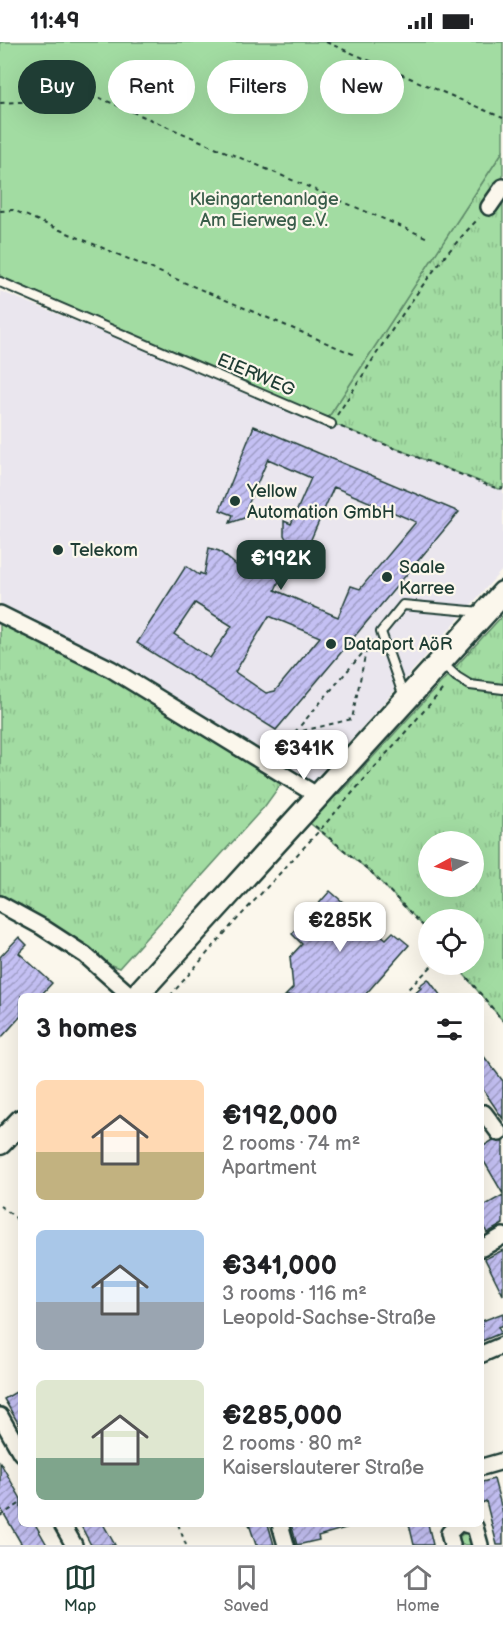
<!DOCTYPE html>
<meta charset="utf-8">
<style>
body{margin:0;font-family:"Balsamiq Sans",sans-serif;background:#f6f6f6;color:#202124;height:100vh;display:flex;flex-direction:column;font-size:22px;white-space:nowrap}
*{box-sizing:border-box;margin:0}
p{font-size:20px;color:#757577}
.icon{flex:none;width:33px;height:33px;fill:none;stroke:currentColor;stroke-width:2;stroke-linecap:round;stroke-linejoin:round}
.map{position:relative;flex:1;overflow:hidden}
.details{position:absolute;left:18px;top:951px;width:466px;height:534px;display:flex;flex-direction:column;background:#fff;border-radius:9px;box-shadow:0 6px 24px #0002}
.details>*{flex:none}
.top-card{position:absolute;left:18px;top:18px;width:468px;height:54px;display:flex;gap:12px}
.needle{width:39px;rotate:263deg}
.controls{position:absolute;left:418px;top:789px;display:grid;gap:12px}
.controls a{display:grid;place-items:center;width:66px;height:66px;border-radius:50%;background:#fff;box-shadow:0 6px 24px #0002;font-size:30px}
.price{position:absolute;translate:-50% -51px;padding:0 14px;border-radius:12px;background:#fff;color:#222;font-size:20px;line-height:39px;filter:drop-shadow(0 2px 3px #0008)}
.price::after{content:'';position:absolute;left:50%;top:36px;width:18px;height:14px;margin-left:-9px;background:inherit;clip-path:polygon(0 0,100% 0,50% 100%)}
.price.current{background:#1f3d34;color:#fff}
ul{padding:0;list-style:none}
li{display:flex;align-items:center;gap:18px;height:150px;padding:0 18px}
li span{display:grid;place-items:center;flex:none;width:168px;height:120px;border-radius:9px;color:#555}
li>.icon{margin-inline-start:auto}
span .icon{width:72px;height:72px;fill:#fffc;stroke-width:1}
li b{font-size:26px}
h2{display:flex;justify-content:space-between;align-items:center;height:72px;padding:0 18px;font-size:26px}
.chip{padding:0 21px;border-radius:27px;background:#fff;box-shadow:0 6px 24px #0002;font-size:21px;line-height:54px}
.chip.current{background:#1f3d34;color:#fff}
.status{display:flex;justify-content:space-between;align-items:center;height:42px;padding:0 30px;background:#fff;direction:ltr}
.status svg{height:16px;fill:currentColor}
.menu{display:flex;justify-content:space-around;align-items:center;height:84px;border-top:2px solid #e0e0e0;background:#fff;font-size:16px;color:#757577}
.menu a{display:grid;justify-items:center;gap:3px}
.menu .current{color:#1f3d34}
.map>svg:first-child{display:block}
.built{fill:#eae6ee}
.grass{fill:url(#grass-tufts);stroke:#608c6b;stroke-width:1.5;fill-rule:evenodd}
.garden{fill:#a2dca2;stroke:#608c6b;stroke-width:1.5}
.building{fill:url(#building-hatch);stroke:#1f3d34;stroke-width:1.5;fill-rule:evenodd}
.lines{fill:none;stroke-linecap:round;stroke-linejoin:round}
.lane-casing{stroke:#1f3d34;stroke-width:12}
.street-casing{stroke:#1f3d34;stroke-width:20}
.secondary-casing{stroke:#1f3d34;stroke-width:27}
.path{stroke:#1f3d34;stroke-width:2;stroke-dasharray:4.5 4.5;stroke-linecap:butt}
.lane{stroke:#fbf7ec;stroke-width:8}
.street{stroke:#fbf7ec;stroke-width:15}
.secondary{stroke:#fbf7ec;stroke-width:22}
.poi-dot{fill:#1f3d34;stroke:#fbf7ec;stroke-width:2}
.labels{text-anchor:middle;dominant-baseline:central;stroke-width:4.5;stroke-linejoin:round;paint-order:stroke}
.park-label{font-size:18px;fill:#395d4a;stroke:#fbf7ec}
.street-label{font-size:18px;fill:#1f3d34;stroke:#fbf7ec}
.poi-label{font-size:18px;fill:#1f3d34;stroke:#fbf7ec;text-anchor:start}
</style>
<div class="status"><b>11:49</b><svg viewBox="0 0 49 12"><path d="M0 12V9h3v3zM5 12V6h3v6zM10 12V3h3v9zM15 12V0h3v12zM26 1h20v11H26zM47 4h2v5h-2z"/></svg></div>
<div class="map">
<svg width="503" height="1503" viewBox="0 0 503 1503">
<defs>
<pattern id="grass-tufts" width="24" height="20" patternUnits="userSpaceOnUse" patternTransform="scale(1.5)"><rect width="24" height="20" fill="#a2dca2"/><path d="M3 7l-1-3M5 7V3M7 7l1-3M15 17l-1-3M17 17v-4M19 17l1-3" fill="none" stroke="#8bbe8c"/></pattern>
<pattern id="building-hatch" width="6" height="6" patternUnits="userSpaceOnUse" patternTransform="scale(1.5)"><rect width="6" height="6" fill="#c4c0f3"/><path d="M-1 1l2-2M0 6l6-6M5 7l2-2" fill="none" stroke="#9f9dc6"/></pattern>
</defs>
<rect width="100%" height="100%" fill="#fbf7ec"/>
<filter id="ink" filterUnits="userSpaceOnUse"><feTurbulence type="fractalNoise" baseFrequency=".0167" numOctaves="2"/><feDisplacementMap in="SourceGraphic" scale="12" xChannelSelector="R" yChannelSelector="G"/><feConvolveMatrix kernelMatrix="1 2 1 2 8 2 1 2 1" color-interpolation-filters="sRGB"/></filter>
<g filter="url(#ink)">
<path class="built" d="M 0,249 L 487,443 L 499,447 L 503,446 L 503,527 L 313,740 L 208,688 L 0,576 Z"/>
<path class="grass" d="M 503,109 L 503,446 L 499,447 L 326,379 Z
M 0,572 L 111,627 L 263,727 L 281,742 L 265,764 L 119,926 L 85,913 L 0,862 Z
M 503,573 L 503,979 L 456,923 L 474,922 L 474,878 L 429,878 L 429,890 L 372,831 L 301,774 L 339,752 ZM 429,800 L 474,800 L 474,844 L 429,844 Z
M 468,1490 L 471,1491 L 476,1503 L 457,1503 L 457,1495 Z"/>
<path class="garden" d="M 0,0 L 503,0 L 503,109 L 326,379 L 0,234 Z"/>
<path class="building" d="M 254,384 L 459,470 L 276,688 L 137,601 L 186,524 L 199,533 L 200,531 L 204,533 L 209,506 L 219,509 L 241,527 L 249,531 L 270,531 L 281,535 L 275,548 L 338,575 L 351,544 L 360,547 L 416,480 L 334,445 L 308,504 L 295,498 L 292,508 L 284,493 L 284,479 L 291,482 L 311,436 L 268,417 L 247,465 L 253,467 L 244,476 L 230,481 L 233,473 L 220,468 ZM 195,561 L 232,584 L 210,616 L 174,592 ZM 269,574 L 320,595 L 275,649 L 266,651 L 235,630 Z
M 330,849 L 386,897 L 393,890 L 409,903 L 364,954 L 285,954 L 293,946 L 290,915 L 302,902 L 292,892 Z
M 19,895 L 27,903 L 19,911 L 52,941 L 40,954 L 21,954 L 21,974 L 0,997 L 0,915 Z
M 428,937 L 441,954 L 412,954 L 421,946 L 419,944 Z
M 482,1012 L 503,1039 L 503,1077 L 482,1046 Z
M 493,1098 L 503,1100 L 503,1152 L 482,1116 L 482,1105 Z
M 503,1153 L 503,1182 L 487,1191 L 482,1181 L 482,1165 Z
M 503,1208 L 503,1253 L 485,1217 Z
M 503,1271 L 503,1283 L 498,1285 L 501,1291 L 482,1299 L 482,1279 Z
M 21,1347 L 21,1386 L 4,1357 Z
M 0,1420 L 21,1457 L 21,1482 L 35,1482 L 47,1503 L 22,1503 L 0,1465 Z
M 494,1437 L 503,1471 L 503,1503 L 497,1503 L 486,1459 L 482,1461 L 482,1440 Z
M 80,1482 L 103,1482 L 115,1503 L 91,1503 Z
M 249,1482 L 268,1482 L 274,1503 L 256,1503 Z
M 291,1482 L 348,1482 L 349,1485 L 318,1494 L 319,1498 L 297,1503 Z
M 409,1482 L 428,1482 L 433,1503 L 414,1503 Z"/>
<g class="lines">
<g class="lane-casing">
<path id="lane" d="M 0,240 L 331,382
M 443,622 L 457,635 L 470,643 L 503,647
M 404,655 L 381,590 L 403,563 L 481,570"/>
</g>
<g class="street-casing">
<path id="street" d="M 489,165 L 503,145
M 0,572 L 111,627 L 318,754
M 0,862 L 42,885 L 85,913 L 131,954
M 484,1071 L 499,1091
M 482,1206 L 503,1194
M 482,1312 L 503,1303
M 0,1374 L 21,1411
M 482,1425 L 503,1419
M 62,1482 L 74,1503
M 280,1482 L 286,1503
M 465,1482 L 475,1485 L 480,1503
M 452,1503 L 449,1491 L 458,1482"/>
</g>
<g class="secondary-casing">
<path id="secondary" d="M 136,954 L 503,551
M 0,1101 L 21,1079"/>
</g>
<path class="path" d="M 326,0 L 503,76
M 0,61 L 100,56 L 428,196
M 0,169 L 13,168 L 353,312
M 337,373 C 382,305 422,234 479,176
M 341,385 L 487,443 L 499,447 L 503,446
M 294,691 L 352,677 L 366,609
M 277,711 L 373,599
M 315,784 L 372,831 L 429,890
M 456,922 L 503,979
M 170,954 L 231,884 L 320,788 L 443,647
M 404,954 L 406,949 L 434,922
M 0,1164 L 15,1175 L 21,1185
M 0,1474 L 21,1461
M 178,1482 L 186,1503"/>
<use href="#lane" class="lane"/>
<use href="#street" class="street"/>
<use href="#secondary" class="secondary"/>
</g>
</g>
<g class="poi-dot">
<circle cx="235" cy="459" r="6"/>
<circle cx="58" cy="508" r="6"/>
<circle cx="387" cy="535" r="6"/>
<circle cx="331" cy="602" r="6"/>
</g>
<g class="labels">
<g class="park-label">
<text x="264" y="157">Kleingartenanlage<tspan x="264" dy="21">Am Eierweg e.V.</tspan></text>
</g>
<g class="street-label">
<text transform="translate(256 333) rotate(23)">EIERWEG</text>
</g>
<g class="poi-label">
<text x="247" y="449">Yellow<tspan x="247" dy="21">Automation GmbH</tspan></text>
<text x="70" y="508">Telekom</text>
<text x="399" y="525">Saale<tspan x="399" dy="21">Karree</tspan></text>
<text x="343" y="602">Dataport AöR</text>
</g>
</g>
</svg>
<div class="controls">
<a><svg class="needle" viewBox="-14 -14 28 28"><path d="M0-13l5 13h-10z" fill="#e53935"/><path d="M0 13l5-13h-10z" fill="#757577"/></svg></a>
<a><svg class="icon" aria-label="locate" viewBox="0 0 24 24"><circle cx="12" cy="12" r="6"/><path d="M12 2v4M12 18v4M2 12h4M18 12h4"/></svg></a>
</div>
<b class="price current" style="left:281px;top:549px">€192K</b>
<b class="price" style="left:304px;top:739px">€341K</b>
<b class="price" style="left:340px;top:911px">€285K</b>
<div class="top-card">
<a class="chip current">Buy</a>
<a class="chip">Rent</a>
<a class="chip">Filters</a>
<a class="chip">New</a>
</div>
<section class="details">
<h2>3 homes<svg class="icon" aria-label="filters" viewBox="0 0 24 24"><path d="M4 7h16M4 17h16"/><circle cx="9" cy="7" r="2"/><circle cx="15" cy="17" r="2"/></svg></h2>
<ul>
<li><span style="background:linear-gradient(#ffd9b3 60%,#c2b280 0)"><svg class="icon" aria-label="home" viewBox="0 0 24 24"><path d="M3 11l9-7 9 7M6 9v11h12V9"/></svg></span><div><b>€192,000</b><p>2 rooms · 74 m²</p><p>Apartment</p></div></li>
<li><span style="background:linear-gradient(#a9c7e8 60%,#9aa5b1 0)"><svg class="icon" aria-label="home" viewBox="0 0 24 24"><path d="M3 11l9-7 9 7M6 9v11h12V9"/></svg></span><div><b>€341,000</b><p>3 rooms · 116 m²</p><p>Leopold-Sachse-Straße</p></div></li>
<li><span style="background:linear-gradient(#dfe7d0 65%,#7fa58c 0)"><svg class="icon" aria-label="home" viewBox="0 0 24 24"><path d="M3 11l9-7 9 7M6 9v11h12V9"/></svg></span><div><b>€285,000</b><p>2 rooms · 80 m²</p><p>Kaiserslauterer Straße</p></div></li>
</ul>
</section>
</div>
<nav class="menu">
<a class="current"><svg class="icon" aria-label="map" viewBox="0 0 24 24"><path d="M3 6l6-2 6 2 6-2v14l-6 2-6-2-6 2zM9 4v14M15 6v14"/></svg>Map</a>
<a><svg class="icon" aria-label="saved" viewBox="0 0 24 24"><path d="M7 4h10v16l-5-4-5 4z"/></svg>Saved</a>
<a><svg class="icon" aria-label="home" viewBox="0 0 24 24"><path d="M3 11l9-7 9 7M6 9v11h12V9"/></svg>Home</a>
</nav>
